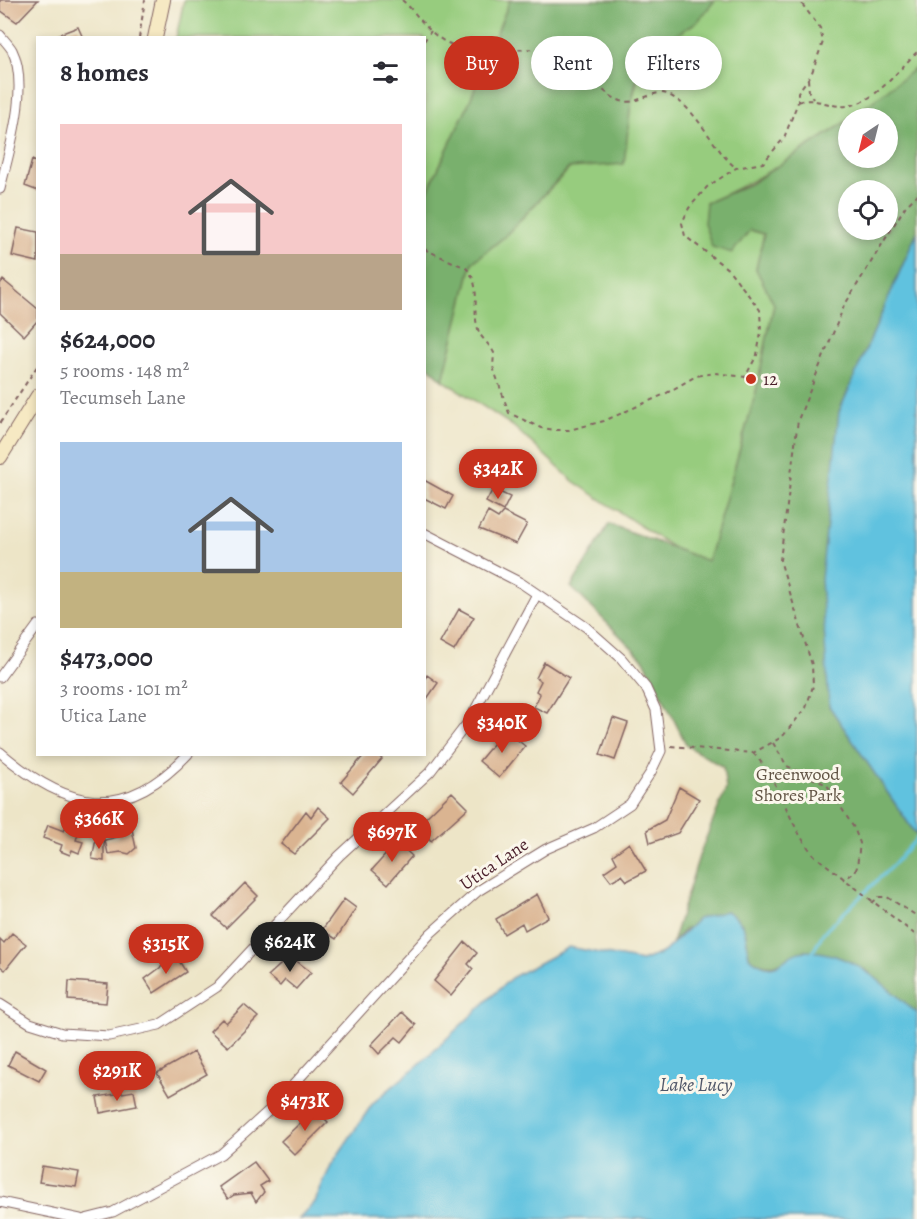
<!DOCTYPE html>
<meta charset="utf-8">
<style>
body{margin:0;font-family:Alegreya,serif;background:#f7f7f7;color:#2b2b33;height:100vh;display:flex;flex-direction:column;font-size:22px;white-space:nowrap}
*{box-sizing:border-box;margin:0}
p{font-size:20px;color:#7c7c81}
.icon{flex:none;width:33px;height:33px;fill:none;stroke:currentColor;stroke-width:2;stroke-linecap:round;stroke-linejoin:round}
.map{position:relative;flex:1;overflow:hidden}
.panel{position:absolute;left:36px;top:36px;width:390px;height:720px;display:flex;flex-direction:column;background:#fff;border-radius:0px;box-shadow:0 3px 9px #0003}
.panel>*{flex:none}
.guide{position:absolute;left:444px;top:36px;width:382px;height:54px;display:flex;gap:12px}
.needle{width:39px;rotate:215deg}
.buttons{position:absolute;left:838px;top:108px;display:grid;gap:12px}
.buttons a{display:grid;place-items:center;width:60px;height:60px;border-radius:50%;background:#fff;box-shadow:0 3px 9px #0003;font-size:30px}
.price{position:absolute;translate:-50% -51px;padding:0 14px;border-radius:21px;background:#c8321e;color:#fff;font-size:20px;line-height:39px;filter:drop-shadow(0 2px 3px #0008)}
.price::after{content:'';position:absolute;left:50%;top:36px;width:18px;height:14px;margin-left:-9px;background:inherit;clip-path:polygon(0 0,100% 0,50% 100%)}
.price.on{background:#222;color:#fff}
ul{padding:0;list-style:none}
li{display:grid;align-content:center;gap:12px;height:318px;padding:0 24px}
li span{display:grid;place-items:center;height:186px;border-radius:0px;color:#555}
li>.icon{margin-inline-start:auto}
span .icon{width:108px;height:108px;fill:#fffc;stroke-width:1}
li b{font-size:26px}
h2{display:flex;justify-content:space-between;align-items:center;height:72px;padding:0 24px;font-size:26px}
.chip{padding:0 21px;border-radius:27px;background:#fff;box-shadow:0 3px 9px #0003;font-size:21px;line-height:54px}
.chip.on{background:#c8321e;color:#fff}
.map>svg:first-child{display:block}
.green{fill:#97cc7e;stroke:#707654;stroke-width:1.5}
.forest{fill:#79b06d;stroke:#62684c;stroke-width:1.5;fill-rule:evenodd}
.water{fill:#61c2df;stroke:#567085;stroke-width:1.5}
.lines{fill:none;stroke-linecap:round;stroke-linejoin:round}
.stream{stroke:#61c2df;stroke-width:3}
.building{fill:#dab491}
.minor-casing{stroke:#836462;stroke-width:11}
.secondary-casing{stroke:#836462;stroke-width:16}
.path{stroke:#836462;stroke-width:2;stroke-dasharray:4.5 4.5;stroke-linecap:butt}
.minor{stroke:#fff;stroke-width:9}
.secondary{stroke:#f6e9c3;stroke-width:14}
.poi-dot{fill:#c8321e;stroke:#fbf7ec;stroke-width:2}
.labels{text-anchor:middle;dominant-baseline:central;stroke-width:6;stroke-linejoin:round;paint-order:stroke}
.poi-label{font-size:18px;fill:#4a1f2b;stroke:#fbf7ec;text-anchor:start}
.park-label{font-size:18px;fill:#615344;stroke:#fbf7ec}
.street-label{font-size:18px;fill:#4a1f2b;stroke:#fbf7ec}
.water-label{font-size:20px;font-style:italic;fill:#52586a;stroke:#fbf7ec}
</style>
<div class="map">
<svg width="917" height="1219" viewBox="0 0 917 1219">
<rect width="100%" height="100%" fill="#fbf7ec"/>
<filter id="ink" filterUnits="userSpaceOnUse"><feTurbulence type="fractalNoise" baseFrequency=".0167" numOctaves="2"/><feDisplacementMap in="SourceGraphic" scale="12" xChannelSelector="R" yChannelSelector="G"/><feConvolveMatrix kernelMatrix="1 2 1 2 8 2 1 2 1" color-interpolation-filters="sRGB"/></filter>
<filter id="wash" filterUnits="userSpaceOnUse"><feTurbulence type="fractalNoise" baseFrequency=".008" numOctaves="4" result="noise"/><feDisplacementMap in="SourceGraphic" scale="24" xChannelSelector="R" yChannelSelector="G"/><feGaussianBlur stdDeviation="1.35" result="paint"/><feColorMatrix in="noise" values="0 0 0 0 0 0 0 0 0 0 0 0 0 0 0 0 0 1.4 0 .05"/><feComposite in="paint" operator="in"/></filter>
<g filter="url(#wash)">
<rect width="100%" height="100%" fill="#ede5c7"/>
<path class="green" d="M 184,0 L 510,0 L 469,103 L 425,197 L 424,38 L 176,38 Z
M 715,0 L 917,0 L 917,67 C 853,120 784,169 706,203 L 750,230 L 764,234 L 756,269 L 774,304 L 756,392 L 708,562 L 678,551 L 573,481 L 513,426 L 443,380 L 472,263 L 504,237 L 631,104 L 644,56 L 698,21 Z"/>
<path class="forest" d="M 510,0 L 715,0 L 698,21 L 642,57 L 631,104 L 624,164 L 569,168 L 504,237 L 472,263 L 443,380 L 425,363 L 425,197 L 469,103 Z
M 917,67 L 917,232 L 839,412 L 829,706 L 917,836 L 917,1013 L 866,970 L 805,951 C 781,962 773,974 749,957 C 746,933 748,924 726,911 L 684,930 L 672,943 L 700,853 L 726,789 L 723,767 L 687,746 L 644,660 L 571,587 L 609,524 L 708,561 L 756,392 L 774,304 L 756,269 L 764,234 L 750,230 L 732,253 L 712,247 L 704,223 L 706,203 L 750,184 L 849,120 L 849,158 L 888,158 L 888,118 L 851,118 ZM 849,190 L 888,190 L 888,230 L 849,230 Z"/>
<path class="water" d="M 917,232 L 917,836 L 829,706 L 821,579 L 839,412 Z
M 726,911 C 748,924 745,932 749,957 C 782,982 780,951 807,951 C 853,952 884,985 917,1013 L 917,1219 L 299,1219 L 315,1202 L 331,1165 L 373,1103 L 424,1060 L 511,978 L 569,947 L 642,961 L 664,952 L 698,919 Z"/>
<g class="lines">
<path class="stream" d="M 811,956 L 823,933 L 893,865 L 917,838"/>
</g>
<g id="blocks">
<path class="building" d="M 0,0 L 38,0 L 17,22 L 0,10 Z
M 78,27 L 83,38 L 52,38 L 52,37 Z
M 32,160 L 38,163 L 38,191 L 25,186 Z
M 18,228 L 38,232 L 38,262 L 12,256 Z
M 3,280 L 38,309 L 38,320 L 24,336 L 0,313 L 0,284 Z
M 424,480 L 453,496 L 446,509 L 424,498 Z
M 493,489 L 510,497 L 503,511 L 486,502 Z
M 488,512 L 498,518 L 503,512 L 527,524 L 516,544 L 479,529 Z
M 459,609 L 474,617 L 454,651 L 440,643 Z
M 544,662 L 569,678 L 547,713 L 534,707 L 540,694 L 536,691 L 541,681 L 536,678 Z
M 427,675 L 438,683 L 424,703 L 424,680 Z
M 613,718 L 628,723 L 615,760 L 600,755 Z
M 505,730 L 525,746 L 499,778 L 479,761 Z
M 365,754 L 376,754 L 382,759 L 353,793 L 341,782 Z
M 679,787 L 699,799 L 678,833 L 650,843 L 647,830 L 665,820 Z
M 452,792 L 468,808 L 431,841 L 418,825 Z
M 318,807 L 330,818 L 294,854 L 281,844 L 306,811 L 311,817 Z
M 48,825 L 64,831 L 66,826 L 79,831 L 76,840 L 83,842 L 79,853 L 72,850 L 70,855 L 60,851 L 62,845 L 43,838 Z
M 132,829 L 136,848 L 129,854 L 121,852 L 108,854 L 105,840 L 118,837 L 117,832 Z
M 96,839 L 104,840 L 104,861 L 92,859 Z
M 397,842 L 412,856 L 388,884 L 372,870 Z
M 629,843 L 646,871 L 627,881 L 622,875 L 611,881 L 604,872 L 617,863 L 613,855 Z
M 245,883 L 258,896 L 226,928 L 213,916 Z
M 537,894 L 548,917 L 525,930 L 522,923 L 504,934 L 496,919 Z
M 344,899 L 356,908 L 336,939 L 322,930 Z
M 12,933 L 26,944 L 5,970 L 0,966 L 0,939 L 4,943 Z
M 465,942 L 477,953 L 468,964 L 473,969 L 451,996 L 434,981 Z
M 176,956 L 186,972 L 154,993 L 145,979 Z
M 290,956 L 311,972 L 296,989 L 285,980 L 280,986 L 268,976 Z
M 69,981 L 108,984 L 106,1003 L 68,1000 Z
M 244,1005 L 258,1017 L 228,1047 L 210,1031 L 222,1019 L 226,1023 Z
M 402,1012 L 416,1025 L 402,1042 L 396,1037 L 379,1054 L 371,1045 Z
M 15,1051 L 46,1069 L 39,1081 L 8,1065 Z
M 194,1052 L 207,1074 L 170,1095 L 157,1073 Z
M 134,1091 L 137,1106 L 100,1113 L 97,1097 Z
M 315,1109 L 328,1122 L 295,1155 L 281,1141 Z
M 254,1162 L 268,1181 L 260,1186 L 264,1192 L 256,1202 L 251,1193 L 234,1195 L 228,1199 L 219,1187 Z
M 42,1166 L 79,1172 L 76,1187 L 39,1182 Z"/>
</g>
</g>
<g filter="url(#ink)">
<use href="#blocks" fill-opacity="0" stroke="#836462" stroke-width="1.5"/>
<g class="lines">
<g class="minor-casing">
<path id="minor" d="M 0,35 C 4,40 9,45 12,50 C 30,86 9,151 0,189
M 0,677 L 38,625
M 0,752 C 66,809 123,824 188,754
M 0,1004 L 30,1023 L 62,1033 L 109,1036 L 159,1025 L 217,987 L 339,856 L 430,772 L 469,721 L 537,594
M 0,1202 L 80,1219
M 85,1219 L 113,1212 L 221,1154 L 276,1104 L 431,933 L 478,891 L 546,849 L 594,828 L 630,804 L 651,772 L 661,751 L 656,710 L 646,688 L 621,658 L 586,627 L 521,583 L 424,533"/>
</g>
<g class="secondary-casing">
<path id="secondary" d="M 155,38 L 163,0
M 0,457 L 38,396"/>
</g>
<path class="path" d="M 402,0 C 418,14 428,34 448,43 C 485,61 525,41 560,54 C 584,63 596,92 621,101 C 638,106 654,87 669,95 C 699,110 711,147 736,168
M 139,38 L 145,0
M 424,41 L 431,31
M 808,79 L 809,92 L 813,99
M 798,102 C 813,97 823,104 839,106 C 871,109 896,72 917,52
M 424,249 L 466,268 C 483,286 471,308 478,329 C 480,338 490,344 494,353 L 493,367 L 509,413 L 541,428 L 556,430 L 569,430 L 604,421 L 665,394 L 696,376 L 715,373 L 745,377 L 757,355 L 761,332 L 760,310 L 729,270 L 685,236 L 682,223 L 689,208 L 707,187 L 736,168 L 763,163 L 784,138 L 798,102 L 798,92 L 811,75 L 823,42 L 820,28 L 799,0
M 0,423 L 38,365
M 773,743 L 787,766 L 827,785 L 854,828 L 860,843 L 857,867 L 855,872 L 843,880
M 671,746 L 753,753 L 782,737 L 806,708 L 813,686 L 812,665 L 780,560 L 798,420 L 844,306 L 905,207 L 917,195
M 753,753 C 782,782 787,825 815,856 L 917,936
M 872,903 L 879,897 L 887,897 L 917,916"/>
<use href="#minor" class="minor"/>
<use href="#secondary" class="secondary"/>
</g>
</g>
<circle class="poi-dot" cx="751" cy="379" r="6"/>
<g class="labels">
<g class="poi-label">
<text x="763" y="379">12</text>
</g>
<g class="park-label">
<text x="798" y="774">Greenwood<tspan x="798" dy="21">Shores Park</tspan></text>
</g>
<g class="street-label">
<text transform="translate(494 864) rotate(-34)">Utica Lane</text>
</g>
<g class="water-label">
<text x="696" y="1084">Lake Lucy</text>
</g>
</g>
</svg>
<div class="buttons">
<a><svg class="needle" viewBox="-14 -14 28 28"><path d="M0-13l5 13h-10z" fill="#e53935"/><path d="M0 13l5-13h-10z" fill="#7c7c81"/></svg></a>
<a><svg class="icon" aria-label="locate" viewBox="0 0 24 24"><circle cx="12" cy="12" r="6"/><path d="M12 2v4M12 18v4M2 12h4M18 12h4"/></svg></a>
</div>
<b class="price" style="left:498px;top:500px">$342K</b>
<b class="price" style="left:502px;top:754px">$340K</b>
<b class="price" style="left:99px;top:850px">$366K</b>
<b class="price" style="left:392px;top:863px">$697K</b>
<b class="price on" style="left:290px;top:973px">$624K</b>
<b class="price" style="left:166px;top:975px">$315K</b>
<b class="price" style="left:117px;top:1102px">$291K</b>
<b class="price" style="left:305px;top:1132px">$473K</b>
<div class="guide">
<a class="chip on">Buy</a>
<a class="chip">Rent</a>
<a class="chip">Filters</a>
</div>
<section class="panel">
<h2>8 homes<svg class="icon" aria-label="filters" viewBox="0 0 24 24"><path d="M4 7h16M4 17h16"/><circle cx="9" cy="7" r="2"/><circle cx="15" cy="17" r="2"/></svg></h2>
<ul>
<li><span style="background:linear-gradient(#f6c9c9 70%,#b9a48a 0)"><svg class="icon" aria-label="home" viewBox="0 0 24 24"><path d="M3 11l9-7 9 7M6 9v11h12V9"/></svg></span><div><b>$624,000</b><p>5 rooms · 148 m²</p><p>Tecumseh Lane</p></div></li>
<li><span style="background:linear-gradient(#a9c7e8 70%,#c2b280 0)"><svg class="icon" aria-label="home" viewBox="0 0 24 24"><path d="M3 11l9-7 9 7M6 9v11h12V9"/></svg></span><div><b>$473,000</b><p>3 rooms · 101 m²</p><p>Utica Lane</p></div></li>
</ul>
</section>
</div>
